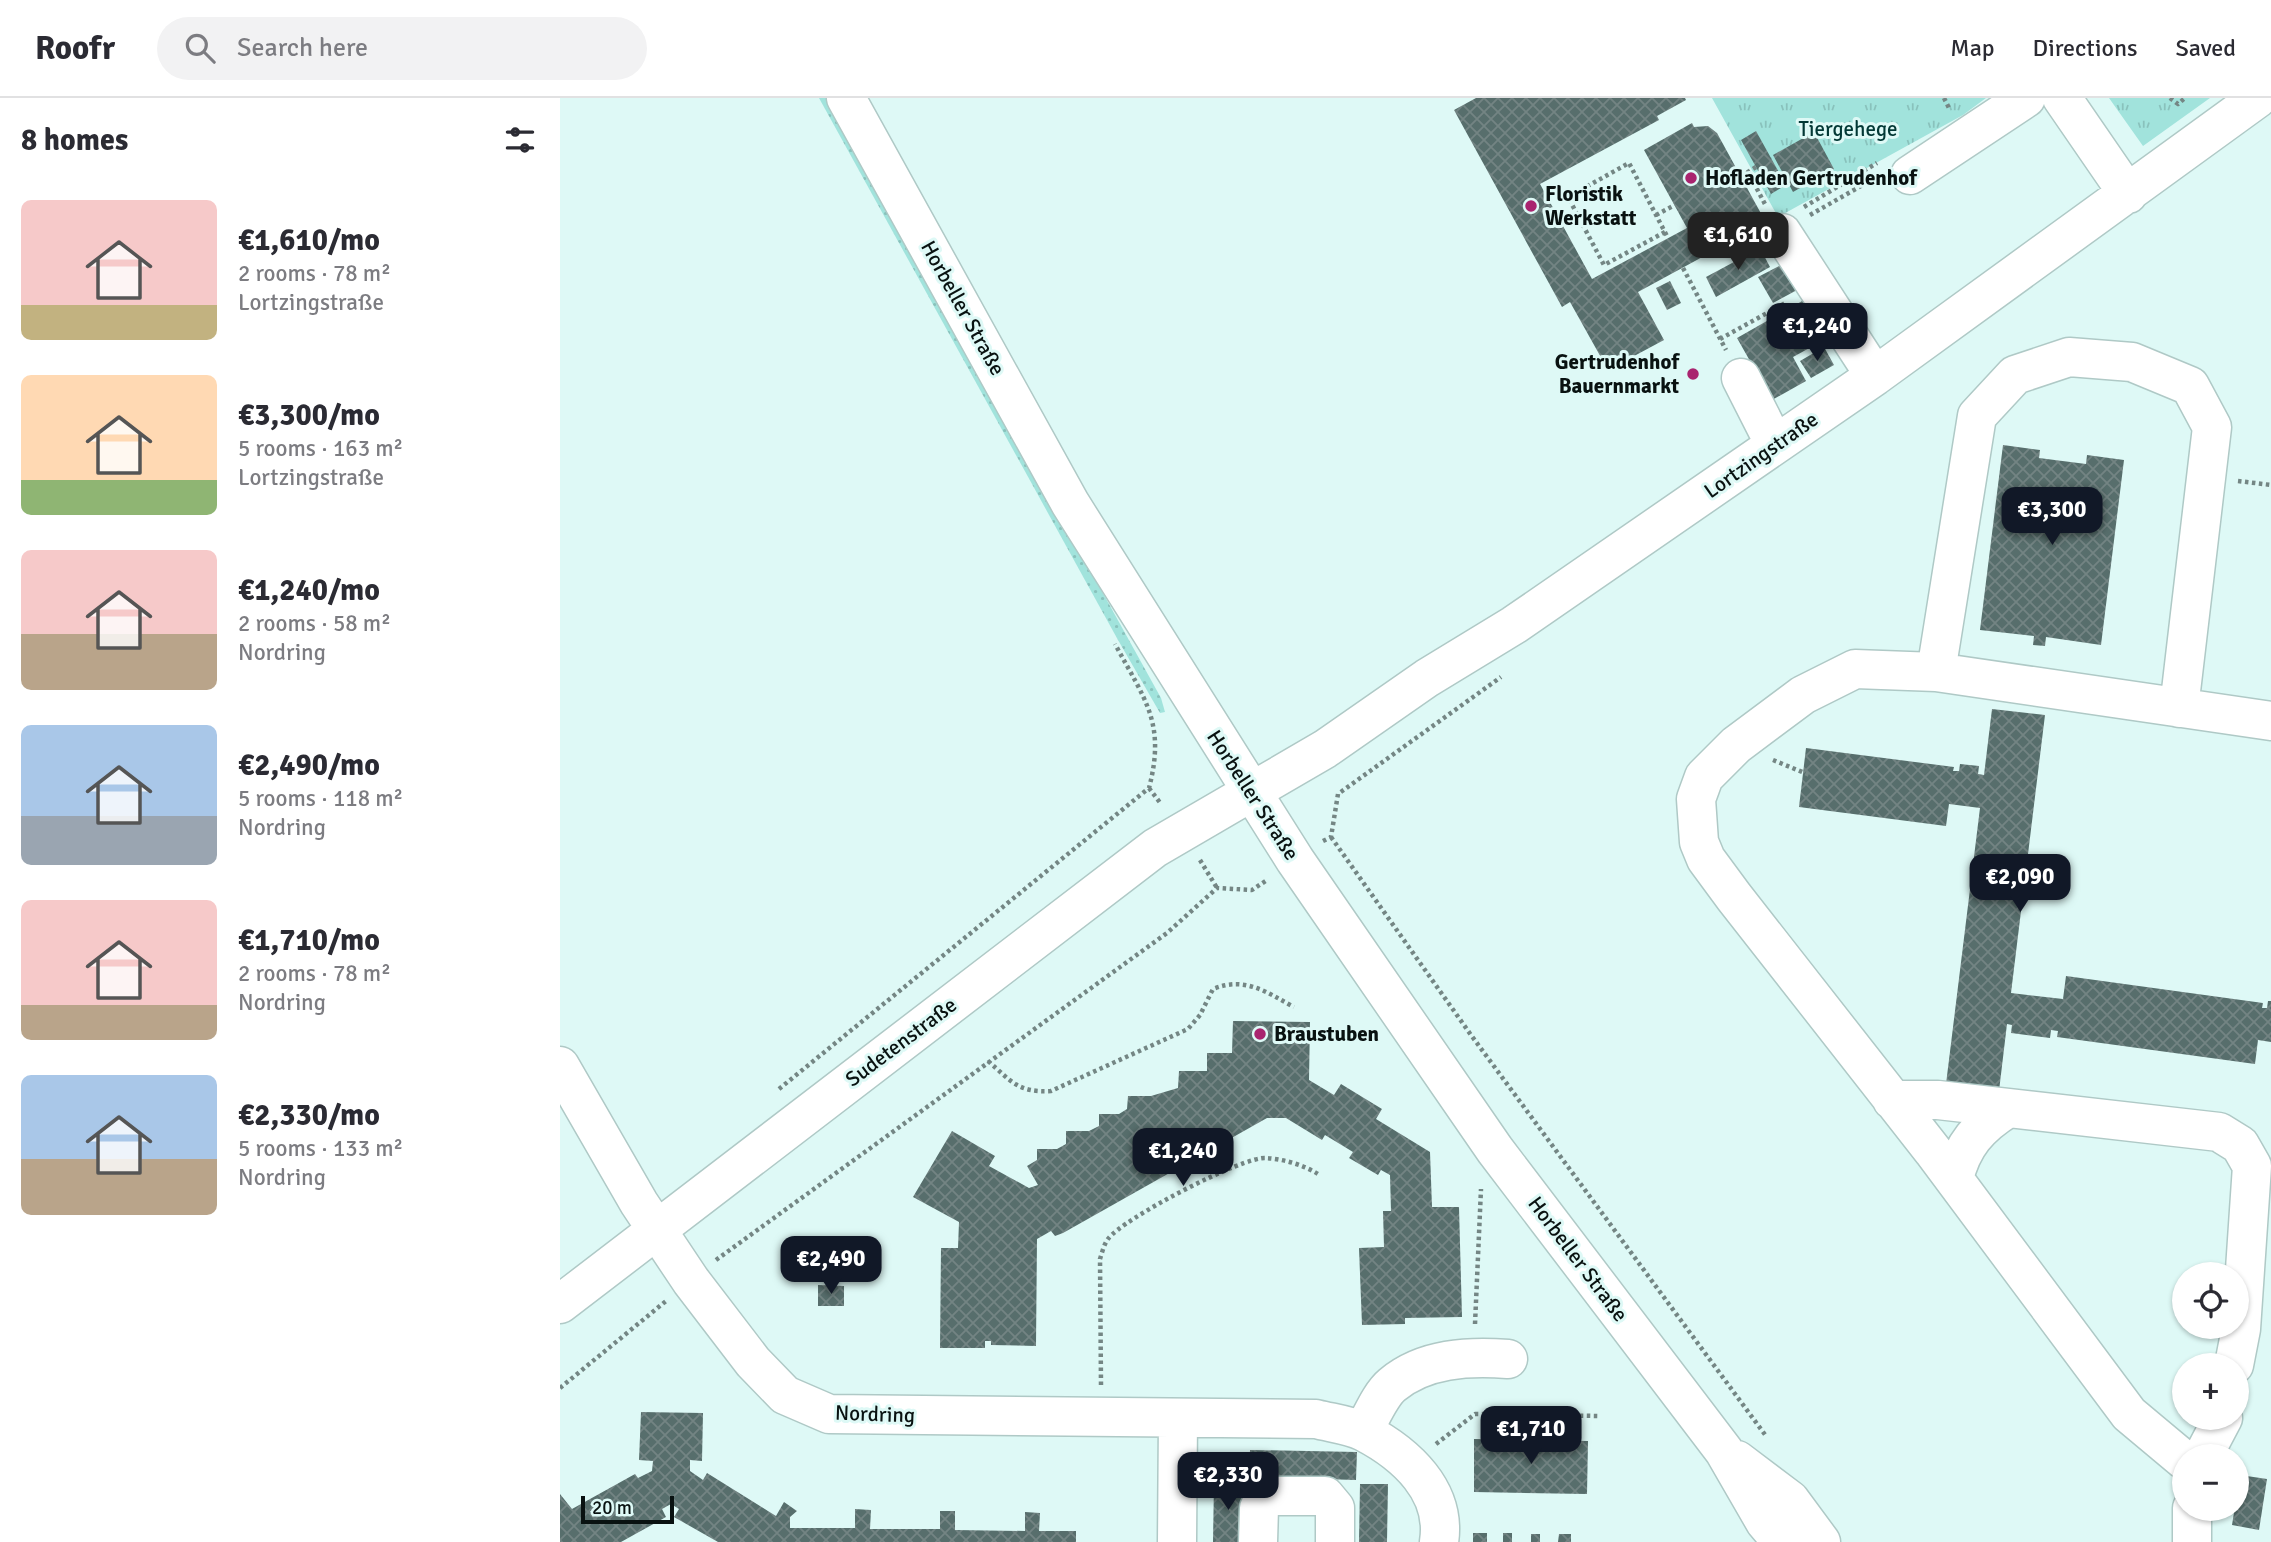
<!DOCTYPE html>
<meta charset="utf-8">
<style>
body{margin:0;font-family:Signika,sans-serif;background:#f2f2f3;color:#2b2b33;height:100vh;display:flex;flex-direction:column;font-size:26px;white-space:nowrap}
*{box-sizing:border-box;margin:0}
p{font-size:23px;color:#7c7c81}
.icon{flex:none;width:38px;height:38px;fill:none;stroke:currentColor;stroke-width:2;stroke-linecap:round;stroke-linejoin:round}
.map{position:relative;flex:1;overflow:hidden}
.sheet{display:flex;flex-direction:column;background:#fff;width:560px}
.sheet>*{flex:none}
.tools{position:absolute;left:1612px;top:1164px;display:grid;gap:14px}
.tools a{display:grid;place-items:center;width:77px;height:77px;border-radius:50%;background:#fff;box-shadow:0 2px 5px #0004;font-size:35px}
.scale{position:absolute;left:21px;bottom:18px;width:93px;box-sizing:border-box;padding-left:7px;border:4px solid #091211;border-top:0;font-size:19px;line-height:24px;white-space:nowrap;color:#091211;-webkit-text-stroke:5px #def9f6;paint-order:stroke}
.price{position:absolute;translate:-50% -60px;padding:0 16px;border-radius:14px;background:#111827;color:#fff;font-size:23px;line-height:46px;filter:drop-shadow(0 2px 4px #0008)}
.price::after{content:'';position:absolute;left:50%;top:42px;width:21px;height:16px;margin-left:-10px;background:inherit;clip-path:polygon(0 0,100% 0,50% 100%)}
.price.selected{background:#222;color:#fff}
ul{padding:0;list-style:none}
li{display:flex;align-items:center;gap:21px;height:175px;padding:0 21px}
li span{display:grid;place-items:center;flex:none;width:196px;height:140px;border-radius:10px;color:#555}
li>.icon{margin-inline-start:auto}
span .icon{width:84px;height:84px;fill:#fffc;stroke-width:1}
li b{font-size:30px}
h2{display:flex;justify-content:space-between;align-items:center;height:84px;padding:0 21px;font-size:30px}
header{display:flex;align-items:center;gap:42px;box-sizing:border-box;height:98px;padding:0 35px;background:#fff;border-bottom:2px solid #e1e1e2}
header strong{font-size:33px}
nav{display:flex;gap:38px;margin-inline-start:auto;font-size:24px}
.search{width:490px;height:63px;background:#f2f2f3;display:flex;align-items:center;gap:18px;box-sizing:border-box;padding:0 24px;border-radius:38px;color:#7c7c81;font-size:26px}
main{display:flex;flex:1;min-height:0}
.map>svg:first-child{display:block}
.grass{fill:url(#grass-dots)}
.park{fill:url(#park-tufts)}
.building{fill:url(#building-cross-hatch)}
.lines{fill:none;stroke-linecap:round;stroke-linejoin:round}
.minor-casing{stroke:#afc9c6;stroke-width:41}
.path{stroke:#748684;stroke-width:4.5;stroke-dasharray:3.5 3.5;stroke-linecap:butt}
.minor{stroke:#fff;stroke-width:38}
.poi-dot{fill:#a9246f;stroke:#def9f6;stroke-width:2.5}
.labels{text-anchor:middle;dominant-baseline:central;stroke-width:6;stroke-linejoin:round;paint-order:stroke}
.park-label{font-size:21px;fill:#023835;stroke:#def9f6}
.poi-label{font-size:21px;font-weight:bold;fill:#091211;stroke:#def9f6;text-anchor:start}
.street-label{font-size:21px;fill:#091211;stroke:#def9f6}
</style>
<header>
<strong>Roofr</strong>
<div class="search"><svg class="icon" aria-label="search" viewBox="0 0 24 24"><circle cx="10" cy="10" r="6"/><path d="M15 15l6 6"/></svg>Search here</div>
<nav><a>Map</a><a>Directions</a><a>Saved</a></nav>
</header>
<main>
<section class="sheet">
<h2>8 homes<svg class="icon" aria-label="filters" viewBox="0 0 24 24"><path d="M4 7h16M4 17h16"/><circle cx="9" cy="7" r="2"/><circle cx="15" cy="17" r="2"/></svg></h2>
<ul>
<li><span style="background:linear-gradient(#f6c9c9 75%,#c2b280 0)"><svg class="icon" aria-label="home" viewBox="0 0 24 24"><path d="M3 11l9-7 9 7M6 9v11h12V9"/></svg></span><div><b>€1,610/mo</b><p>2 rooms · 78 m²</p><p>Lortzingstraße</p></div></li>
<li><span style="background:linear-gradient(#ffd9b3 75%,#8fb573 0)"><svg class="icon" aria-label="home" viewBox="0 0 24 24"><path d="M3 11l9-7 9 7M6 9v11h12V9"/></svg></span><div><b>€3,300/mo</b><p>5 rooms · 163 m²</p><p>Lortzingstraße</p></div></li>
<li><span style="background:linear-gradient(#f6c9c9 60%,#b9a48a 0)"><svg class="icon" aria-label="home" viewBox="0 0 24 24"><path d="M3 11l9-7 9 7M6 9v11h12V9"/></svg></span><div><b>€1,240/mo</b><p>2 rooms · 58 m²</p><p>Nordring</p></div></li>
<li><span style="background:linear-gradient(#a9c7e8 65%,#9aa5b1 0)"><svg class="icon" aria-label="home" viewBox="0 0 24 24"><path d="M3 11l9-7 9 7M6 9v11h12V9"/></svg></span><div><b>€2,490/mo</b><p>5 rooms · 118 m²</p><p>Nordring</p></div></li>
<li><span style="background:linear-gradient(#f6c9c9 75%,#b9a48a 0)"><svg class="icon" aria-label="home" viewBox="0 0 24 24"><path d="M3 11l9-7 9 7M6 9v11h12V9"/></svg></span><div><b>€1,710/mo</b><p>2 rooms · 78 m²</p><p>Nordring</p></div></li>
<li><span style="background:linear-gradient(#a9c7e8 60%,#b9a48a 0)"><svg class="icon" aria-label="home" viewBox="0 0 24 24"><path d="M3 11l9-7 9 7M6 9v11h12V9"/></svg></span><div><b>€2,330/mo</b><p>5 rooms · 133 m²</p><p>Nordring</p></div></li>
</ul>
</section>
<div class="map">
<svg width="1711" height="1444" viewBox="0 0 1711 1444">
<defs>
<pattern id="grass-dots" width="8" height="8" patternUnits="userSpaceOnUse" patternTransform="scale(1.75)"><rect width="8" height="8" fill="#a1e3dc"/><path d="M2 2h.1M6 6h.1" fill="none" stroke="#89c2bc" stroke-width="1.8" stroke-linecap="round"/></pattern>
<pattern id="park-tufts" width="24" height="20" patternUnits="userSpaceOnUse" patternTransform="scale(1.75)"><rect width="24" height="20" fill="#a1e3dc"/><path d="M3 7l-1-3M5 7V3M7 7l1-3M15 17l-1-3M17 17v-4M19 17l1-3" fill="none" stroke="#89c2bc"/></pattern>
<pattern id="building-cross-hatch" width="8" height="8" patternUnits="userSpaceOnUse" patternTransform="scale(1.75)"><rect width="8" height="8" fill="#576e6c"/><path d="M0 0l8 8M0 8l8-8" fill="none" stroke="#738483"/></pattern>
</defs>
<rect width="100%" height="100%" fill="#def9f6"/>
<path class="grass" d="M 259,0 L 269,0 L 601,600 L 605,614 L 600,615 L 558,542 Z"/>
<path class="park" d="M 1152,0 L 1426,0 L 1403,17 L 1218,119 Z
M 1549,0 L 1650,0 L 1583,48 Z"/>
<path class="building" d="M 916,0 L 1125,0 L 1126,2 L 1097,18 L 1099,22 L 980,86 L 1032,181 L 1127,130 L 1084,52 L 1132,25 L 1134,29 L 1148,28 L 1157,35 L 1204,121 L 1190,129 L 1192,132 L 1078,194 L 1104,242 L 1048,272 L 1010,204 L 1002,209 L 894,12 Z
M 1196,33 L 1226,87 L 1211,96 L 1181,42 Z
M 1254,34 L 1274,71 L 1233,94 L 1213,57 Z
M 1200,150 L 1210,169 L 1156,199 L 1146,179 Z
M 1225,165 L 1239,191 L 1213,205 L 1198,179 Z
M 1110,183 L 1121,205 L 1107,212 L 1096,190 Z
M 1244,202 L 1266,241 L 1233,259 L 1246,283 L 1212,302 L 1177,240 Z
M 1264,249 L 1274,267 L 1251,280 L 1240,263 Z
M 1443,347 L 1480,352 L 1479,360 L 1526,366 L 1527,357 L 1564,362 L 1541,547 L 1486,539 L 1485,548 L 1473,547 L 1474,538 L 1420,532 Z
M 1432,611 L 1485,617 L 1451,895 L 1503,901 L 1506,878 L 1703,905 L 1702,910 L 1707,910 L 1708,903 L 1711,903 L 1711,944 L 1698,942 L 1695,966 L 1497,939 L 1498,933 L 1491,932 L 1490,940 L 1451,935 L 1452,927 L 1447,926 L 1439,993 L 1386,986 L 1420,710 L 1389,706 L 1386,728 L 1239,709 L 1246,650 L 1394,669 L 1393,673 L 1399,673 L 1400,666 L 1419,668 L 1418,676 L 1424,677 Z
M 673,923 L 750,924 L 749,982 L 774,997 L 781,986 L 822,1011 L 816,1021 L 870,1054 L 872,1109 L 899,1109 L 902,1219 L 845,1220 L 845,1226 L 802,1227 L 799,1150 L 824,1149 L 823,1113 L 831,1113 L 830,1077 L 821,1072 L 818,1077 L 789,1060 L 793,1054 L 765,1037 L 762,1042 L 726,1020 L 707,1020 L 503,1135 L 495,1138 L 491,1133 L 477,1141 L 476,1248 L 431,1247 L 431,1243 L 425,1243 L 425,1250 L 380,1250 L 381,1150 L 398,1150 L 399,1124 L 353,1099 L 392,1033 L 435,1058 L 429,1068 L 469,1090 L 478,1087 L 467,1068 L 477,1062 L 477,1051 L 497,1051 L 506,1046 L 506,1033 L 529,1033 L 539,1028 L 539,1016 L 559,1016 L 567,1011 L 568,998 L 591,998 L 618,990 L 619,973 L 647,973 L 647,955 L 672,955 Z
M 258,1187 L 284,1188 L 284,1208 L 258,1208 Z
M 81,1314 L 143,1315 L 142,1363 L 130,1362 L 130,1373 L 143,1382 L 147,1375 L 216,1418 L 224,1404 L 237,1413 L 230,1419 L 230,1430 L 295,1430 L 295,1411 L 311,1412 L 310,1431 L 380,1431 L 380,1413 L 395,1413 L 395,1432 L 465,1433 L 465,1414 L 480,1415 L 479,1433 L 516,1433 L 516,1444 L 158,1444 L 114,1419 L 119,1411 L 111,1406 L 102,1411 L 106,1419 L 61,1444 L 0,1444 L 0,1396 L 12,1411 L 75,1376 L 78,1380 L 92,1373 L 93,1363 L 79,1362 Z
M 914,1341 L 1028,1343 L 1027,1396 L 914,1394 Z
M 690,1352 L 797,1354 L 796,1382 L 689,1379 Z
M 1680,1377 L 1707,1381 L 1699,1432 L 1672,1427 Z
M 654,1384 L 682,1384 L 681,1444 L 653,1444 Z
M 800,1386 L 828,1386 L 827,1444 L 799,1444 Z
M 913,1435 L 927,1435 L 927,1444 L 913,1444 Z
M 943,1435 L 952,1435 L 952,1444 L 943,1444 Z
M 971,1436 L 980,1436 L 980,1444 L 971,1444 Z
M 999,1436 L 1011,1436 L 1011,1444 L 998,1444 Z"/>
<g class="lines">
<g class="minor-casing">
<path id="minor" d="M 286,0 L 510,405 L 735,762 L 935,1052 L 1164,1353 L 1205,1424 L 1222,1444
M 1502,0 L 1568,96
M 1350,77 L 1466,0
M 1222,135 L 1315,278
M 1181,280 L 1215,347
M 1376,574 L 1417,318 L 1455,277 L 1509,259 L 1572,264 L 1630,288 L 1652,329 L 1619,610
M 0,968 L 79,1105 L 131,1183 L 193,1264 L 225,1297 L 269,1316 L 756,1321 C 771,1325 790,1327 804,1334 C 846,1356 887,1393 879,1444
M 1332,1002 L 1378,1002 L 1659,1034 L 1680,1047 L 1692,1068 L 1681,1231 L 1674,1267
M 1394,1081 C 1402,1047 1419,1028 1448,1010
M 0,1206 L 595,750 L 765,651 L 867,580 L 954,527 L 1315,278 L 1698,0
M 803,1333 C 811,1320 820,1297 832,1287 C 864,1260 909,1258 948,1261
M 1643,1358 L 1663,1320
M 1177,1362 L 1230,1402 L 1261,1444
M 1624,1362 L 1569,1316 L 1373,1053 L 1174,799 L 1146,761 L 1139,744 L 1136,701 L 1144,679 L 1176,647 L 1243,597 L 1295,571 L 1376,574 L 1711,623
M 617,1444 L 618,1320
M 698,1444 L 699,1410 L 706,1398 L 765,1398 L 775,1410 L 775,1444
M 1632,1444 L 1632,1410"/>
</g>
<path class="path" d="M 1384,0 L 1389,10
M 1610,0 L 1618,6 L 1625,0
M 1196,69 L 1188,74 L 1206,108
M 1244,109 L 1317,65
M 1096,117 L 1115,107
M 1250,117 L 1315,80
M 1105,134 L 1044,167 L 1008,99 L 1069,65 L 1108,140
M 1123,170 L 1166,252
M 1160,241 L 1227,204
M 1678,383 L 1711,387
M 1213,662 L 1252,678
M 589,690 L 601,706
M 771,739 L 911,937 L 1206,1338
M 763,743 L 771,739 L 778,696 L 941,579
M 640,762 L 657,790
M 428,963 C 451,983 458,995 491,993 L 628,931 L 640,917 L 653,891 C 685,878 706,894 734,909
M 219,991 L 589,690 C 606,625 585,602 555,546
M 156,1162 L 607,835 L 657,790 L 692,792 L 707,782
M 915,1226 L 921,1091
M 541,1287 L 540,1161 C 542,1155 544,1146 548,1141 C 562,1121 683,1058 706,1060 C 723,1061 744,1067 758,1076
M 0,1290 L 106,1203
M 876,1346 L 915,1316 L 1038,1318"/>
<use href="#minor" class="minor"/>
</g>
<g class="poi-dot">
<circle cx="1131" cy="80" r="7"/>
<circle cx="971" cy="108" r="7"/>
<circle cx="1133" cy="276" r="7"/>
<circle cx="700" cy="936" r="7"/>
</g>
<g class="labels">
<g class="park-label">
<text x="1288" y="31">Tiergehege</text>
</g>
<g class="poi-label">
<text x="1145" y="80">Hofladen Gertrudenhof</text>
<text x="985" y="96">Floristik<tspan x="985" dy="24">Werkstatt</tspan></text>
<text x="1119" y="264" text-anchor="end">Gertrudenhof<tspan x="1119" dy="24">Bauernmarkt</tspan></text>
<text x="714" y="936">Braustuben</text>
</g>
<g class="street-label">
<text transform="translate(403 210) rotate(61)">Horbeller Straße</text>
<text transform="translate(1201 357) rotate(-35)">Lortzingstraße</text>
<text transform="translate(693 697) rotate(57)">Horbeller Straße</text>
<text transform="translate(341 944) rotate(-37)">Sudetenstraße</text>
<text transform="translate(1018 1161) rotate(53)">Horbeller Straße</text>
<text transform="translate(315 1316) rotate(2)">Nordring</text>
</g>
</g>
</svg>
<div class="tools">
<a><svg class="icon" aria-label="locate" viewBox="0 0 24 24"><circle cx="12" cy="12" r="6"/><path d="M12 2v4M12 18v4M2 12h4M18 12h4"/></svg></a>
<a>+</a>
<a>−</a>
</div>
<div class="scale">20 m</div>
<b class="price selected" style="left:1178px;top:174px">€1,610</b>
<b class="price" style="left:1257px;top:265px">€1,240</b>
<b class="price" style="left:1492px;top:449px">€3,300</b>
<b class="price" style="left:1460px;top:816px">€2,090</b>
<b class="price" style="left:623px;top:1090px">€1,240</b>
<b class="price" style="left:271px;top:1198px">€2,490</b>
<b class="price" style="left:971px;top:1368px">€1,710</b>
<b class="price" style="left:668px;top:1414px">€2,330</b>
</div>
</main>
